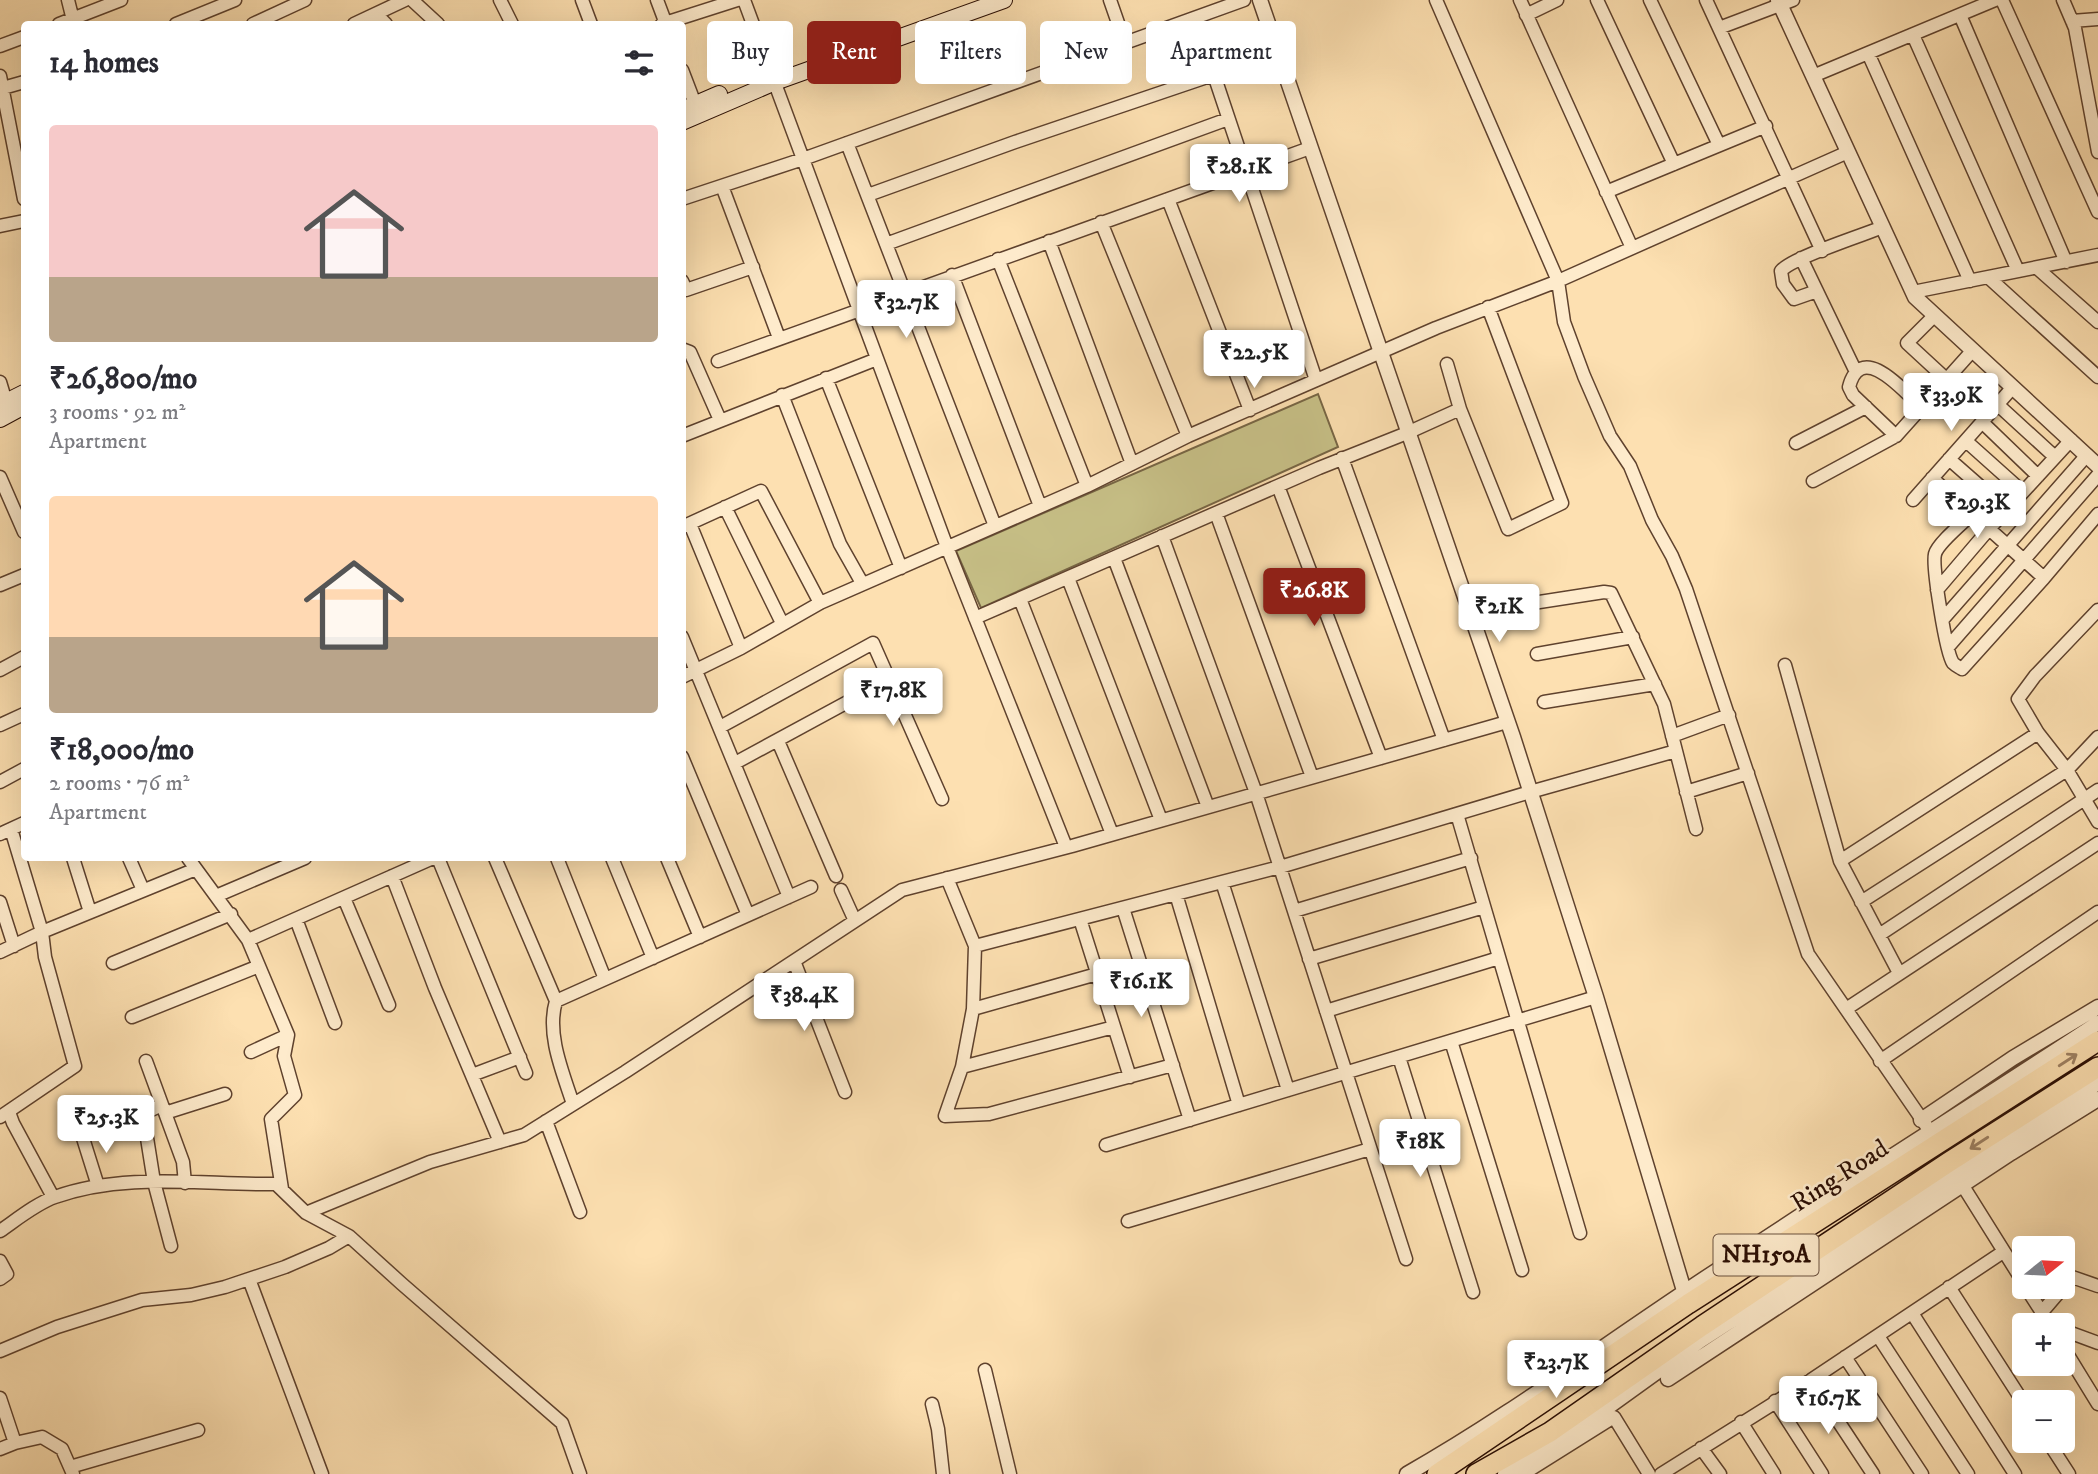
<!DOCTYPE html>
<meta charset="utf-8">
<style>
body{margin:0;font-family:"IM FELL DW Pica",serif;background:#f7f7f7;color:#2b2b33;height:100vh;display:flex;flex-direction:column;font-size:26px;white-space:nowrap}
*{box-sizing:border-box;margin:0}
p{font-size:23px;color:#7c7c81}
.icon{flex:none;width:38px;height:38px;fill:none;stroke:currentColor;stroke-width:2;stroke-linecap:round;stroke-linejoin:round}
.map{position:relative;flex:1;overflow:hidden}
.drawer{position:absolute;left:21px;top:21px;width:665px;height:840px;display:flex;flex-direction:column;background:#fff;border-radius:7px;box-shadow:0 7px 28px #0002}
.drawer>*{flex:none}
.banner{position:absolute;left:707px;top:21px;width:665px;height:63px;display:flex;gap:14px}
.needle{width:46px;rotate:72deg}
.tools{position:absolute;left:2012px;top:1236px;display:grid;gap:14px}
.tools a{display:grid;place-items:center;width:63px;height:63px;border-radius:7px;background:#fff;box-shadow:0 7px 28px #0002;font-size:35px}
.price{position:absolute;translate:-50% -60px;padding:0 16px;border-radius:7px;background:#fff;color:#222;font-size:23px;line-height:46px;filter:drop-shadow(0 2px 4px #0008)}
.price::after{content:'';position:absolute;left:50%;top:42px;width:21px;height:16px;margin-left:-10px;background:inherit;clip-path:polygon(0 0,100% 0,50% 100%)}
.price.current{background:#8f2418;color:#fff}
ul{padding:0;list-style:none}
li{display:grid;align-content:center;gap:14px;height:371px;padding:0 28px}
li span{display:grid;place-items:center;height:217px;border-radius:7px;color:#555}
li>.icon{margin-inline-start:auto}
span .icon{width:126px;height:126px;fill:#fffc;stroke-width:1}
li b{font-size:30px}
h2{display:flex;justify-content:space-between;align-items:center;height:84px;padding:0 28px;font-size:30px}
.chip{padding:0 24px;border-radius:7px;background:#fff;box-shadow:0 7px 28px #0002;font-size:24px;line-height:63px}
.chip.current{background:#8f2418;color:#fff}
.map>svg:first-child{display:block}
.green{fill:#c7c087;stroke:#786645;stroke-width:2}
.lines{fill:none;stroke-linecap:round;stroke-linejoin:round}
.minor-casing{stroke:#5f422e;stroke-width:15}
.tertiary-casing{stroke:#5f422e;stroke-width:17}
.secondary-casing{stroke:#2a0d03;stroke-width:18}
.trunk-casing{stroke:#2a0d03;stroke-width:22}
.minor{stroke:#feebcc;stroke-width:12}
.tertiary{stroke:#feebcc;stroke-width:14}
.secondary{stroke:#feebcc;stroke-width:16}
.trunk{stroke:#fde0b1;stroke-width:19}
.oneway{stroke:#9e8163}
.labels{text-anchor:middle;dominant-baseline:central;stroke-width:5;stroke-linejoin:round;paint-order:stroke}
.shield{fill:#feebcc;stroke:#6a503f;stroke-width:2}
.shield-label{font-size:24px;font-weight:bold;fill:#2a0d03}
.street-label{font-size:26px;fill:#2a0d03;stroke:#feebcc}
</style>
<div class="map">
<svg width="2098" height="1474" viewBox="0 0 2098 1474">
<rect width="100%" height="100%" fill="#fde0b1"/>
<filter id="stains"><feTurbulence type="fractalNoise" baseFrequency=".00286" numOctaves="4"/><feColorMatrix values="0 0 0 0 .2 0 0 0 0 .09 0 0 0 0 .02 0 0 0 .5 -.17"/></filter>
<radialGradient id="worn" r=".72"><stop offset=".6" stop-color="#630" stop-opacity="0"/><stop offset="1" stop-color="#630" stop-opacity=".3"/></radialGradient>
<path class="green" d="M 1318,394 L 1338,447 L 981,608 L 956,551 Z"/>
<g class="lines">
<g class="minor-casing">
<path id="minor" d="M 68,0 L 74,24
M 412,0 L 438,24
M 500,0 L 512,24
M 582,0 L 591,24
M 657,0 L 666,24
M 744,0 L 947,547 L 1066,847
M 1110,0 L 1125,43
M 1436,0 L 1558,281 L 1564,322 L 1584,376 L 1610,436 L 1630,466 L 1652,520 L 1672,556 L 1686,589 L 1808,954 L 1936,1140
M 1520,0 L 1632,248
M 1597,0 L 1674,164
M 1650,0 L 1719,145
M 1706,0 L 1822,251
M 2002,0 L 2098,212
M 2063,0 L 2075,28 L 2098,152
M 376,14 L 386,24
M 1526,15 L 1557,0
M 1960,15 L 2066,262
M 1195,18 L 1316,380
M 2072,21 L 2098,19
M 59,24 L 121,0
M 176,24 L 235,0
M 253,24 L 305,0
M 354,24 L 405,0
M 662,24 L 737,0
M 1719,28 L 1793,0
M 1913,35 L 2018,271
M 0,46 L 24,37
M 1868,53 L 1970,281
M 682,70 L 695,104
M 0,76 L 24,199
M 1813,76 L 1995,0
M 3,88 L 24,82
M 847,143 L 995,526
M 722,186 L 779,338
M 1606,192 L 1766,126
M 868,195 L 1015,142 L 1213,75
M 682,199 L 803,159 L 1244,0
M 1168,199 L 1250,410
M 1101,222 L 1188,436
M 0,226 L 24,221
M 1049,241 L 1132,464
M 886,244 L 1228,119
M 1801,258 L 1856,372
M 998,259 L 1087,486
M 2037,268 L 2098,322
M 952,275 L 1040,506
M 1988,277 L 2098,377
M 682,281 L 686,290 L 753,267
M 1817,291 L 1794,299 L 1783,284 L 1781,271 C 1791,258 1863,235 1883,227
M 1913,292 L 2098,255
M 1935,315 L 1907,343 L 1946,379
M 682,349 L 690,352 L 720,420
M 718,361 L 1310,148
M 1447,364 L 1460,409 L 1508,529 L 1562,503 L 1488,307
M 826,378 L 901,568
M 0,382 L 6,402
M 782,395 L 840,544 L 862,583
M 1997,404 L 2055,457
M 1983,423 L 2038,476
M 682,436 L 877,359
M 1896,436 L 1853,395 L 1849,387 C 1861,340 1904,391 1921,407
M 1966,441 L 2023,492
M 1796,443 L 1866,407
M 1342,458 L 1444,740
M 1949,459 L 2007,510
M 0,477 L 24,532
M 1932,478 L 2044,578
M 1813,481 L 1896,436 L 1973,350
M 1278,486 L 1381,758
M 1913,500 L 2013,387
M 725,507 L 782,623
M 1216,513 L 1312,777
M 1972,514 C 1964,522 1938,543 1935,554 C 1932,566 1946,653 1953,663 C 1956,666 1959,667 1962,669 L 2044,578 L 2098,514
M 690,524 L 741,648
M 682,527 L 761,491 L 820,603
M 1162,536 L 1256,793 L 1406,1259
M 1114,558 L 1208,807
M 1068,578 L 1161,820
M 0,585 L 24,575
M 1937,590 L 1989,529 L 2071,440
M 1020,599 L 1112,834
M 1520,605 L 1604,592 L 1611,593 L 1664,704 L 1696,829
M 2098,610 L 2035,676 L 2018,699 L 2038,733 L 2067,770 L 2098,822
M 975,618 L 1319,468 L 1407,433 L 1460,409
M 1943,619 L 2087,455
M 682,637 L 789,897
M 1948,647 L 2098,475
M 1537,654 L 1633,637
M 1785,665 L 1840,861 L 1899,973
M 0,670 L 24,657
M 682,677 L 741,648 L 820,603 L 1087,486 L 1188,436 L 1436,328 L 1558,281 L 1848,152
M 1544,702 L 1655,684
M 0,725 L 24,714
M 720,727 L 873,643 L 942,799
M 1672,736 L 1729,715
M 778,741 L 836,876
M 682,757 L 748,915
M 735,763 L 890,679
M 0,782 L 24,769
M 1686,792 L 1748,773
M 1457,814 L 1580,1233
M 0,834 L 24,823
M 73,858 L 90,912
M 129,858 L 143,890
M 188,858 L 248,940 L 288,1035 L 284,1056 L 295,1095 L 271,1119 L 282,1189
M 438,858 L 526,1073
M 495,858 L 556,1001 C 546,1034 563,1073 573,1104
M 557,858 L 605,979
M 612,858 L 653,958
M 667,858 L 700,937
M 1840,861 L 2038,733
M 392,876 L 435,988 L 500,1142
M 947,878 L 975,946 L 973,1009 L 962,1067 L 945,1116 L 989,1114 L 1173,1065
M 1222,882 L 1288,1090
M 841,890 L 855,921
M 1176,894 L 1239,1105
M 216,896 L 305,858
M 344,898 L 389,1005
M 0,902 L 14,946
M 1861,902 L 2067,770 L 2098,737
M 1123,908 L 1190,1120
M 1294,911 L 1471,858
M 296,919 L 335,1023
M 1080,919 L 1130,1077
M 1879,935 L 2098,790
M 248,940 L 433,858
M 975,946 L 1280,867 L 1530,792 L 1676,751
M 0,952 L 42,932 L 196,869
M 1309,959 L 1484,907
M 794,961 L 845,1092
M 113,963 L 231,914
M 556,1001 L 811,887
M 973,1009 L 1097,974
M 1846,1009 L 2098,843
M 1326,1011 L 1499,958
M 132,1017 L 259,966
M 1451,1041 L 1522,1270
M 251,1052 L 288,1035
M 1399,1057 L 1473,1292
M 146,1061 L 183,1162 L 185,1183
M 1880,1061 L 2098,912
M 962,1067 L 1114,1027
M 472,1075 L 520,1057
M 134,1105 L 147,1138 L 154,1182 L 171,1246
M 9,1112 L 13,1123 L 53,1197
M 165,1113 L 225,1094
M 0,1117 L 75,1066 L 45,957 L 42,932 L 11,829
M 546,1121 L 580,1212
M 1106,1145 L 1596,997
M 1958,1178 L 2025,1285
M 98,1186 L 82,1135 L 138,1116 L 162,1105
M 306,1213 L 430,1162 L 524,1135 L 625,1072 L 902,890 L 1072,846 L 1507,722
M 1128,1221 L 1370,1149
M 0,1231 C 16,1220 37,1203 55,1197 C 125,1172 203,1185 276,1184 L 306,1213 L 349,1236 L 402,1284 L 562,1423 L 580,1474
M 0,1261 L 7,1274 L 0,1279
M 249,1279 L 322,1474
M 2025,1286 L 2050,1325
M 1949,1287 L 2025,1405
M 2042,1312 L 2072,1277 L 2098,1286
M 1912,1313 L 2015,1474
M 2063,1330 L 2098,1343
M 1878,1336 L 1968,1474
M 2063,1347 L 2098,1404
M 0,1351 L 57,1327 L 142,1300 L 191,1295 L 225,1287 L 285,1267 L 329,1248 L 349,1236
M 1845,1357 L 1922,1474
M 985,1370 L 1010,1474
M 1811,1380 L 1873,1474
M 0,1398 L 15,1443
M 1775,1401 L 1822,1474
M 932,1404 L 938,1429 L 943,1474
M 1741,1422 L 1774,1474
M 2047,1440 L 2069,1474
M 1701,1448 L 1720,1474
M 0,1449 L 15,1443 L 42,1437 L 62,1449 L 73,1474
M 70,1467 L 198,1430
M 1523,1474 L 1614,1417 L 1649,1474
M 1661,1474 L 1811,1380 L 2003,1252"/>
</g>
<g class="tertiary-casing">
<path id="tertiary" d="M 1260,0 L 1513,737 L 1596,997 L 1688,1304
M 1778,0 L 1915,297 L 2098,466
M 1921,1120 L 2013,1058 L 2098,1007
M 1668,1379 L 2011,1153 L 2098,1099
M 1407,1474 C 1504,1419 1593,1353 1686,1291 C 1822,1200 1961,1113 2098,1023
M 1505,1474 L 1608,1407 L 1701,1340 L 2098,1083"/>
</g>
<g class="secondary-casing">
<path id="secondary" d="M 682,110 L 719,94
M 682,122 L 775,82 L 1004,0
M 0,405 L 24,393
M 0,419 L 24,406"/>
</g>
<g class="trunk-casing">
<path id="trunk" d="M 1437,1474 L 1688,1304 L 2098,1041
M 1476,1474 L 1550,1432 L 1702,1326 L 1949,1162 L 2098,1067"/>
</g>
<use href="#minor" class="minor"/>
<use href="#tertiary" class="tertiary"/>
<use href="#secondary" class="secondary"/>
<use href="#trunk" class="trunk"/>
</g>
<defs><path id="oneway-shaft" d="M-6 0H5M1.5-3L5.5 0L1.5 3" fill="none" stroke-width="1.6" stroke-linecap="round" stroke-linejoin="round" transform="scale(1.75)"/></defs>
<g class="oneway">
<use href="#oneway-shaft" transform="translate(2068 1060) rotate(-33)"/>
<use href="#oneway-shaft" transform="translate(1979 1143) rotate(147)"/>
</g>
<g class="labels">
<rect class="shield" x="1713.5" y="1234.5" width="105" height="41" rx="5"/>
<g class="shield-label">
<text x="1766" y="1255">NH150A</text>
</g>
<g class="street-label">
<text transform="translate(1840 1176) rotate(-33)">Ring Road</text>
</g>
</g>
<rect width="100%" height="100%" filter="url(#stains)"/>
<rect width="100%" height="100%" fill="url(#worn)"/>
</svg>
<div class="tools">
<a><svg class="needle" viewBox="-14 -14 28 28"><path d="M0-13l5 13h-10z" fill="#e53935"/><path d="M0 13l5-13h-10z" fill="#7c7c81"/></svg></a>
<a>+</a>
<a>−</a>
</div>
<b class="price" style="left:1239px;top:204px">₹28.1K</b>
<b class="price" style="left:906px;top:340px">₹32.7K</b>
<b class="price" style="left:1254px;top:390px">₹22.5K</b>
<b class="price" style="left:1951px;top:433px">₹33.9K</b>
<b class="price" style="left:1977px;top:540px">₹29.3K</b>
<b class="price current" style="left:1314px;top:628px">₹26.8K</b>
<b class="price" style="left:1499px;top:644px">₹21K</b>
<b class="price" style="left:893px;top:728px">₹17.8K</b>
<b class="price" style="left:1141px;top:1019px">₹16.1K</b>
<b class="price" style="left:804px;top:1033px">₹38.4K</b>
<b class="price" style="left:106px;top:1155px">₹25.3K</b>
<b class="price" style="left:1420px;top:1179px">₹18K</b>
<b class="price" style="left:1556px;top:1400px">₹23.7K</b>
<b class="price" style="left:1828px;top:1436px">₹16.7K</b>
<div class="banner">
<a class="chip">Buy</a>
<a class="chip current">Rent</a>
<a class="chip">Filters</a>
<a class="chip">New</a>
<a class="chip">Apartment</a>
</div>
<section class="drawer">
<h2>14 homes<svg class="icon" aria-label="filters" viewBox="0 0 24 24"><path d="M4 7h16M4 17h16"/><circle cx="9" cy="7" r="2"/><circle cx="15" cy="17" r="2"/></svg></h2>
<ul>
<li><span style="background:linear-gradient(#f6c9c9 70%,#b9a48a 0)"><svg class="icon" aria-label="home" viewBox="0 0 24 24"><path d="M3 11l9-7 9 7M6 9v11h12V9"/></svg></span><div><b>₹26,800/mo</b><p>3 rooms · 92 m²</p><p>Apartment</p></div></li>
<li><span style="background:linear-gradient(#ffd9b3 65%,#b9a48a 0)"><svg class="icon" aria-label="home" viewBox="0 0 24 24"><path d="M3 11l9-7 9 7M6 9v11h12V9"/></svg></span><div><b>₹18,000/mo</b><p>2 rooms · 76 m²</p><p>Apartment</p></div></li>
</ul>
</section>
</div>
